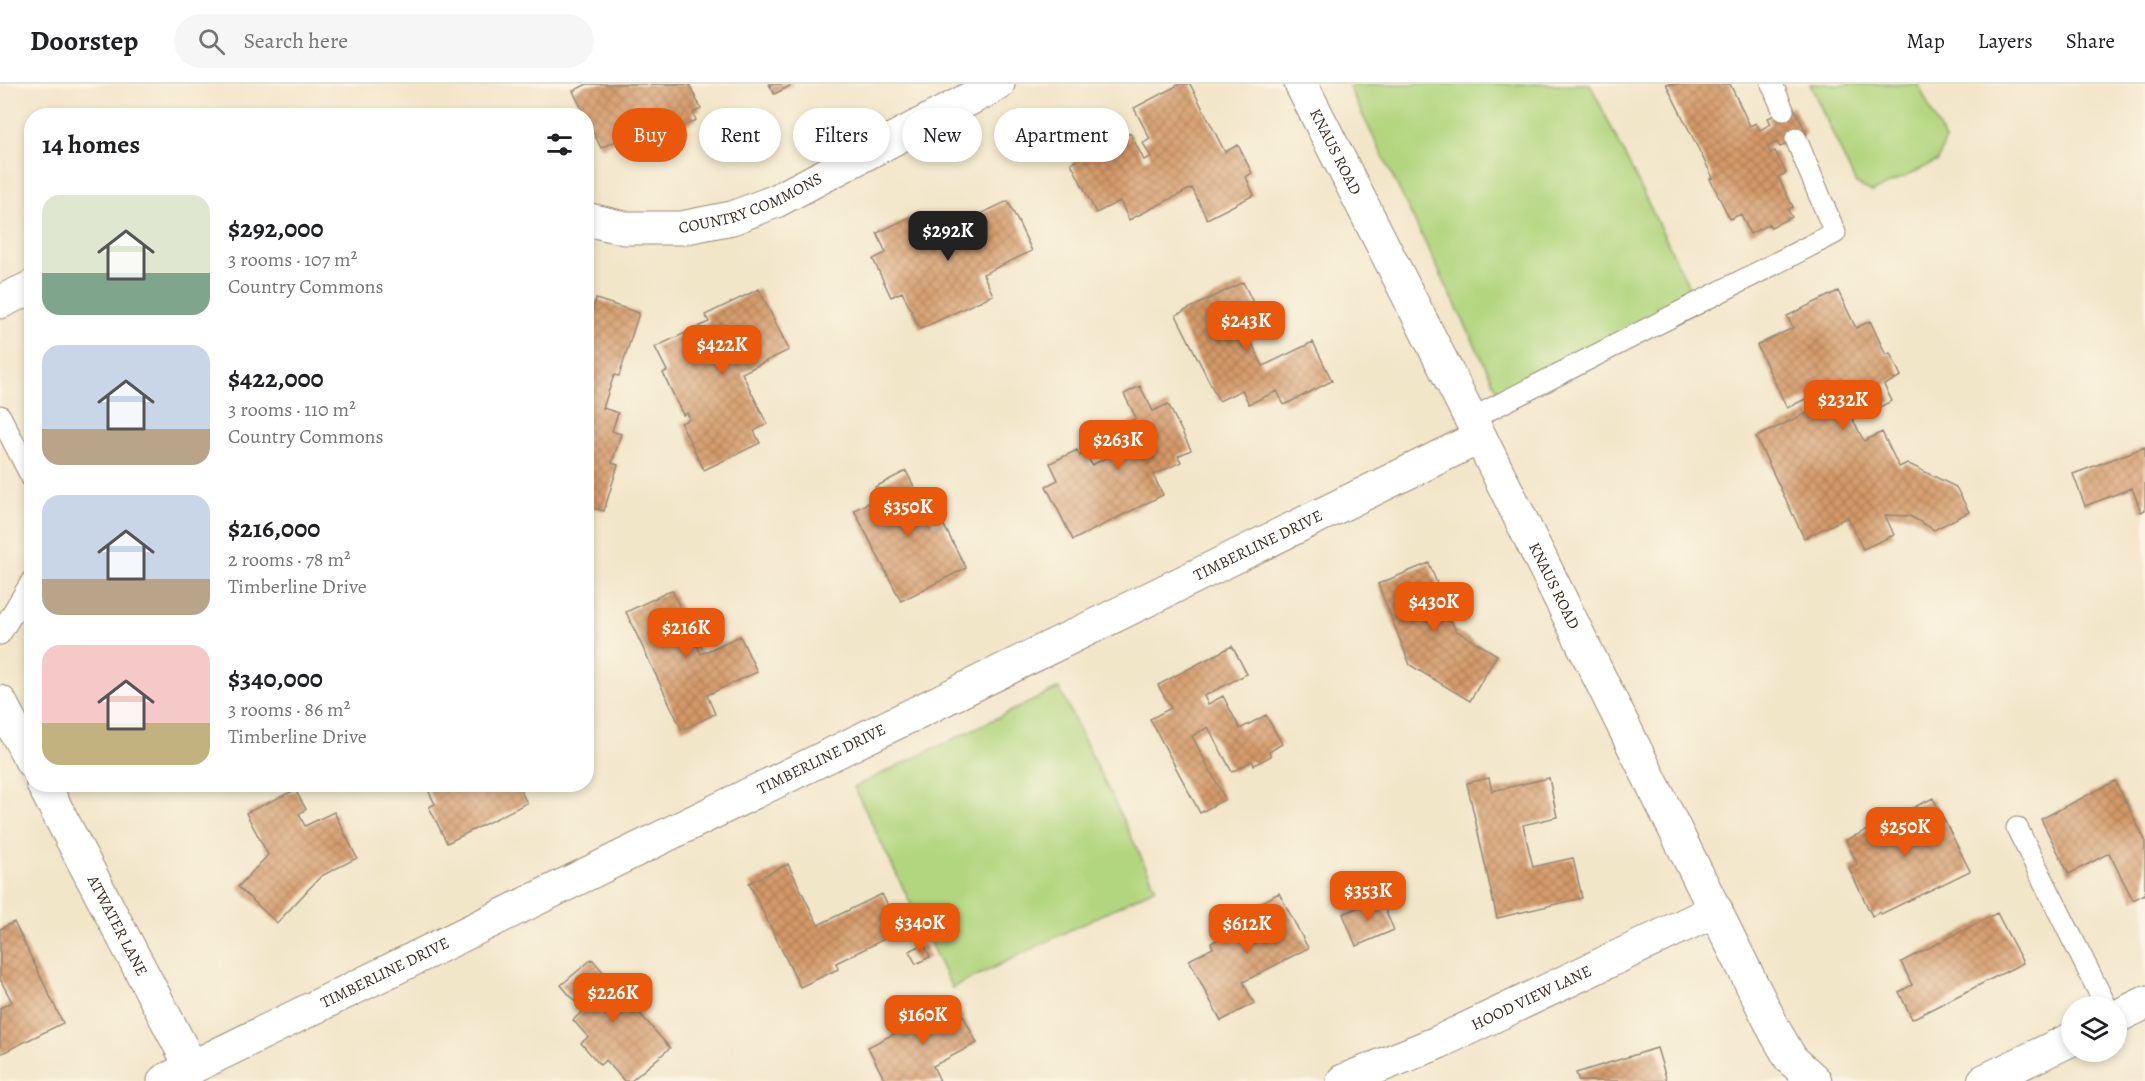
<!DOCTYPE html>
<meta charset="utf-8">
<style>
body{margin:0;font-family:Alegreya,serif;background:#f6f6f6;color:#202124;height:100vh;display:flex;flex-direction:column;font-size:22px;white-space:nowrap}
*{box-sizing:border-box;margin:0}
p{font-size:20px;color:#757577}
.icon{flex:none;width:33px;height:33px;fill:none;stroke:currentColor;stroke-width:2;stroke-linecap:round;stroke-linejoin:round}
.map{position:relative;flex:1;overflow:hidden}
.side{position:absolute;left:24px;top:24px;width:570px;height:684px;display:flex;flex-direction:column;background:#fff;border-radius:24px;box-shadow:0 3px 9px #0003}
.side>*{flex:none}
.guide{position:absolute;left:612px;top:24px;width:570px;height:54px;display:flex;gap:12px}
.tools{position:absolute;left:2061px;top:912px;display:grid;gap:12px}
.tools a{display:grid;place-items:center;width:66px;height:66px;border-radius:50%;background:#fff;box-shadow:0 3px 9px #0003;font-size:30px}
.price{position:absolute;translate:-50% -51px;padding:0 14px;border-radius:12px;background:#ea580c;color:#fff;font-size:20px;line-height:39px;filter:drop-shadow(0 2px 3px #0008)}
.price::after{content:'';position:absolute;left:50%;top:36px;width:18px;height:14px;margin-left:-9px;background:inherit;clip-path:polygon(0 0,100% 0,50% 100%)}
.price.selected{background:#222;color:#fff}
ul{padding:0;list-style:none}
li{display:flex;align-items:center;gap:18px;height:150px;padding:0 18px}
li span{display:grid;place-items:center;flex:none;width:168px;height:120px;border-radius:18px;color:#555}
li>.icon{margin-inline-start:auto}
span .icon{width:72px;height:72px;fill:#fffc;stroke-width:1}
li b{font-size:26px}
h2{display:flex;justify-content:space-between;align-items:center;height:72px;padding:0 18px;font-size:26px}
.pill{padding:0 21px;border-radius:27px;background:#fff;box-shadow:0 3px 9px #0003;font-size:21px;line-height:54px}
.pill.selected{background:#ea580c;color:#fff}
header{display:flex;align-items:center;gap:36px;box-sizing:border-box;height:84px;padding:0 30px;background:#fff;border-bottom:2px solid #e0e0e0}
header strong{font-size:28px}
nav{display:flex;gap:33px;margin-inline-start:auto;font-size:21px}
.search{width:420px;height:54px;background:#f6f6f6;display:flex;align-items:center;gap:15px;box-sizing:border-box;padding:0 21px;border-radius:33px;color:#757577;font-size:22px}
.map>svg:first-child{display:block}
.grass{fill:#b2d67f;stroke:#76804e;stroke-width:1.5}
.building{fill:url(#building-cross-hatch)}
.lines{fill:none;stroke-linecap:round;stroke-linejoin:round}
.service-casing{stroke:#968874;stroke-width:23}
.minor-casing{stroke:#968874;stroke-width:35}
.tertiary-casing{stroke:#968874;stroke-width:35}
.service{stroke:#fff;stroke-width:21}
.minor{stroke:#fff;stroke-width:33}
.tertiary{stroke:#fff;stroke-width:33}
.labels{text-anchor:middle;dominant-baseline:central;stroke-width:4.5;stroke-linejoin:round;paint-order:stroke}
.street-label{font-size:16px;fill:#3b2a1e;stroke:#fcf5e5}
</style>
<header>
<strong>Doorstep</strong>
<div class="search"><svg class="icon" aria-label="search" viewBox="0 0 24 24"><circle cx="10" cy="10" r="6"/><path d="M15 15l6 6"/></svg>Search here</div>
<nav><a>Map</a><a>Layers</a><a>Share</a></nav>
</header>
<div class="map">
<svg width="2145" height="997" viewBox="0 0 2145 997">
<defs>
<pattern id="building-cross-hatch" width="8" height="8" patternUnits="userSpaceOnUse" patternTransform="scale(1.5)"><rect width="8" height="8" fill="#d49967"/><path d="M0 0l8 8M0 8l8-8" fill="none" stroke="#ad7d54"/></pattern>
</defs>
<rect width="100%" height="100%" fill="#fcf5e5"/>
<filter id="ink" filterUnits="userSpaceOnUse"><feTurbulence type="fractalNoise" baseFrequency=".0167" numOctaves="2"/><feDisplacementMap in="SourceGraphic" scale="12" xChannelSelector="R" yChannelSelector="G"/><feConvolveMatrix kernelMatrix="1 2 1 2 8 2 1 2 1" color-interpolation-filters="sRGB"/></filter>
<filter id="wash" filterUnits="userSpaceOnUse"><feTurbulence type="fractalNoise" baseFrequency=".008" numOctaves="4" result="noise"/><feDisplacementMap in="SourceGraphic" scale="24" xChannelSelector="R" yChannelSelector="G"/><feGaussianBlur stdDeviation="1.35" result="paint"/><feColorMatrix in="noise" values="0 0 0 0 0 0 0 0 0 0 0 0 0 0 0 0 0 1.4 0 .05"/><feComposite in="paint" operator="in"/></filter>
<g filter="url(#wash)">
<rect width="100%" height="100%" fill="#f2e6c9"/>
<path class="grass" d="M 1355,0 L 1590,0 L 1700,225 L 1504,320 L 1349,3 Z
M 1810,0 L 1918,0 L 1945,56 L 1938,77 L 1872,108 L 1856,100 Z
M 1059,604 L 1156,804 L 952,904 L 854,703 Z"/>
<g id="blocks">
<path class="building" d="M 587,0 L 689,0 L 701,25 L 693,29 L 696,36 L 668,50 L 666,44 L 628,63 L 624,53 L 601,64 L 573,7 Z
M 769,0 L 794,0 L 774,10 Z
M 1180,0 L 1190,0 L 1225,68 L 1238,61 L 1252,89 L 1246,93 L 1254,111 L 1207,135 L 1192,104 L 1129,136 L 1120,117 L 1096,129 L 1071,79 L 1130,49 L 1144,76 L 1151,73 L 1143,59 L 1150,55 L 1134,24 Z
M 1666,0 L 1730,0 L 1750,42 L 1756,39 L 1760,46 L 1771,40 L 1768,34 L 1793,22 L 1807,50 L 1780,63 L 1777,58 L 1768,63 L 1770,69 L 1775,67 L 1786,89 L 1778,93 L 1793,123 L 1788,126 L 1792,133 L 1771,143 L 1769,140 L 1750,150 L 1741,130 L 1730,135 L 1710,95 L 1713,94 Z
M 1008,117 L 1032,167 L 983,190 L 993,211 L 920,245 L 902,208 L 891,213 L 873,175 L 886,169 L 877,149 L 918,129 L 932,159 L 967,141 L 965,137 Z
M 1243,198 L 1261,235 L 1244,243 L 1263,282 L 1313,258 L 1332,297 L 1284,321 L 1277,307 L 1249,320 L 1242,306 L 1219,317 L 1176,231 Z
M 759,205 L 789,266 L 742,289 L 767,340 L 754,347 L 760,359 L 704,386 L 681,339 L 690,335 L 687,329 L 683,331 L 663,289 L 667,287 L 655,263 L 709,238 L 705,231 Z
M 1838,207 L 1856,244 L 1870,237 L 1886,271 L 1890,269 L 1901,292 L 1884,301 L 1892,317 L 1853,336 L 1864,357 L 1882,348 L 1899,383 L 1907,379 L 1956,403 L 1969,428 L 1934,446 L 1910,432 L 1885,431 L 1894,451 L 1863,465 L 1848,433 L 1804,454 L 1756,353 L 1809,328 L 1813,334 L 1830,326 L 1822,307 L 1787,324 L 1757,261 L 1793,244 L 1787,232 Z
M 596,215 L 639,229 L 619,292 L 614,291 L 603,324 L 618,329 L 612,347 L 621,350 L 612,379 L 618,381 L 604,427 L 586,422 L 586,248 Z
M 1140,302 L 1153,327 L 1168,320 L 1191,366 L 1178,372 L 1181,378 L 1153,391 L 1163,411 L 1073,456 L 1046,402 L 1058,396 L 1050,379 L 1077,366 L 1080,372 L 1085,369 L 1092,381 L 1132,361 L 1122,342 L 1136,334 L 1124,310 Z
M 2145,363 L 2145,426 L 2141,428 L 2132,404 L 2085,422 L 2073,390 Z
M 906,387 L 934,441 L 942,438 L 966,484 L 901,517 L 854,426 L 880,413 L 875,403 Z
M 1429,479 L 1455,546 L 1497,571 L 1470,617 L 1410,581 L 1378,500 Z
M 672,506 L 701,570 L 740,552 L 757,588 L 707,611 L 715,630 L 682,646 L 626,528 Z
M 1232,562 L 1247,590 L 1204,612 L 1208,620 L 1223,612 L 1240,645 L 1266,631 L 1282,660 L 1269,668 L 1271,672 L 1254,681 L 1252,677 L 1232,688 L 1208,643 L 1192,652 L 1225,715 L 1200,729 L 1150,635 L 1171,624 L 1158,601 Z
M 1489,694 L 1492,707 L 1549,694 L 1557,733 L 1523,741 L 1533,783 L 1573,774 L 1582,814 L 1497,834 L 1467,699 Z
M 2115,697 L 2145,756 L 2145,810 L 2133,816 L 2109,769 L 2069,790 L 2041,735 Z
M 425,700 L 517,700 L 527,719 L 447,759 L 429,723 L 435,720 Z
M 295,706 L 306,725 L 299,730 L 305,742 L 334,728 L 357,774 L 321,792 L 277,839 L 238,803 L 268,771 L 246,729 Z
M 1933,714 L 1970,787 L 1881,830 L 1880,828 L 1872,832 L 1849,784 L 1857,780 L 1846,756 Z
M 788,780 L 818,841 L 882,810 L 901,847 L 836,879 L 838,885 L 800,903 L 749,799 Z
M 1279,809 L 1308,864 L 1243,898 L 1254,919 L 1221,937 L 1189,876 L 1213,864 L 1211,859 L 1242,842 L 1239,835 L 1253,828 L 1251,824 Z
M 1380,814 L 1394,846 L 1356,862 L 1343,830 Z
M 1997,829 L 2023,879 L 1912,935 L 1899,908 L 1912,901 L 1901,878 Z
M 14,838 L 63,939 L 0,970 L 0,924 L 12,918 L 0,895 L 0,845 Z
M 924,860 L 930,873 L 916,880 L 909,867 Z
M 592,875 L 670,964 L 631,997 L 624,997 L 606,976 L 600,981 L 581,959 L 588,953 L 573,936 L 583,927 L 561,901 Z
M 956,918 L 977,959 L 933,982 L 940,997 L 880,997 L 884,995 L 868,963 Z
M 1657,964 L 1667,997 L 1579,997 L 1576,989 Z"/>
</g>
</g>
<g filter="url(#ink)">
<use href="#blocks" fill-opacity="0" stroke="#968874" stroke-width="1.5"/>
<g class="lines">
<g class="service-casing">
<path id="service" d="M 1772,0 L 1783,26
M 0,332 L 32,394
M 1471,335 L 1835,149 L 1796,55
M 0,550 L 32,497
M 2017,744 L 2106,922"/>
</g>
<g class="minor-casing">
<g id="minor">
<path id="s1" d="M 586,135 L 624,144 L 681,144 L 732,134 L 776,117 L 998,0"/>
<path d="M 0,218 L 32,203"/>
<path d="M 0,618 L 32,678"/>
<path id="s2" d="M 43,700 L 192,984"/>
<path id="s3" d="M 164,997 L 1480,353"/>
<path id="s4" d="M 1343,997 L 1439,958 L 1716,826"/>
</g>
</g>
<g class="tertiary-casing">
<g id="tertiary">
<path id="s5" d="M 1301,0 L 1480,353 L 1776,949 L 1791,975 L 1815,997"/>
<path d="M 2116,933 L 2145,919"/>
<path d="M 1984,997 L 2072,955"/>
</g>
</g>
<use href="#service" class="service"/>
<use href="#minor" class="minor"/>
<use href="#tertiary" class="tertiary"/>
</g>
</g>
<g class="labels">
<g class="street-label">
<text stroke="none"><textPath href="#s5" startOffset="76">KNAUS ROAD</textPath></text>
<text stroke="none"><textPath href="#s1" startOffset="170">COUNTRY COMMONS</textPath></text>
<text stroke="none"><textPath href="#s3" startOffset="1218">TIMBERLINE DRIVE</textPath></text>
<text stroke="none"><textPath href="#s5" startOffset="562">KNAUS ROAD</textPath></text>
<text stroke="none"><textPath href="#s3" startOffset="732">TIMBERLINE DRIVE</textPath></text>
<text stroke="none"><textPath href="#s2" startOffset="160">ATWATER LANE</textPath></text>
<text stroke="none"><textPath href="#s3" startOffset="246">TIMBERLINE DRIVE</textPath></text>
<text stroke="none"><textPath href="#s4" startOffset="206">HOOD VIEW LANE</textPath></text>
</g>
</g>
</svg>
<div class="tools">
<a><svg class="icon" aria-label="layers" viewBox="0 0 24 24"><path d="M12 4l9 5-9 5-9-5zM3 14l9 5 9-5"/></svg></a>
</div>
<b class="price selected" style="left:948px;top:178px">$292K</b>
<b class="price" style="left:1246px;top:268px">$243K</b>
<b class="price" style="left:722px;top:292px">$422K</b>
<b class="price" style="left:1843px;top:347px">$232K</b>
<b class="price" style="left:1118px;top:387px">$263K</b>
<b class="price" style="left:908px;top:454px">$350K</b>
<b class="price" style="left:1434px;top:549px">$430K</b>
<b class="price" style="left:686px;top:575px">$216K</b>
<b class="price" style="left:1905px;top:774px">$250K</b>
<b class="price" style="left:1368px;top:838px">$353K</b>
<b class="price" style="left:920px;top:870px">$340K</b>
<b class="price" style="left:1247px;top:871px">$612K</b>
<b class="price" style="left:613px;top:940px">$226K</b>
<b class="price" style="left:923px;top:962px">$160K</b>
<div class="guide">
<a class="pill selected">Buy</a>
<a class="pill">Rent</a>
<a class="pill">Filters</a>
<a class="pill">New</a>
<a class="pill">Apartment</a>
</div>
<section class="side">
<h2>14 homes<svg class="icon" aria-label="filters" viewBox="0 0 24 24"><path d="M4 7h16M4 17h16"/><circle cx="9" cy="7" r="2"/><circle cx="15" cy="17" r="2"/></svg></h2>
<ul>
<li><span style="background:linear-gradient(#dfe7d0 65%,#7fa58c 0)"><svg class="icon" aria-label="home" viewBox="0 0 24 24"><path d="M3 11l9-7 9 7M6 9v11h12V9"/></svg></span><div><b>$292,000</b><p>3 rooms · 107 m²</p><p>Country Commons</p></div></li>
<li><span style="background:linear-gradient(#c9d6e8 70%,#b9a48a 0)"><svg class="icon" aria-label="home" viewBox="0 0 24 24"><path d="M3 11l9-7 9 7M6 9v11h12V9"/></svg></span><div><b>$422,000</b><p>3 rooms · 110 m²</p><p>Country Commons</p></div></li>
<li><span style="background:linear-gradient(#c9d6e8 70%,#b9a48a 0)"><svg class="icon" aria-label="home" viewBox="0 0 24 24"><path d="M3 11l9-7 9 7M6 9v11h12V9"/></svg></span><div><b>$216,000</b><p>2 rooms · 78 m²</p><p>Timberline Drive</p></div></li>
<li><span style="background:linear-gradient(#f6c9c9 65%,#c2b280 0)"><svg class="icon" aria-label="home" viewBox="0 0 24 24"><path d="M3 11l9-7 9 7M6 9v11h12V9"/></svg></span><div><b>$340,000</b><p>3 rooms · 86 m²</p><p>Timberline Drive</p></div></li>
</ul>
</section>
</div>
